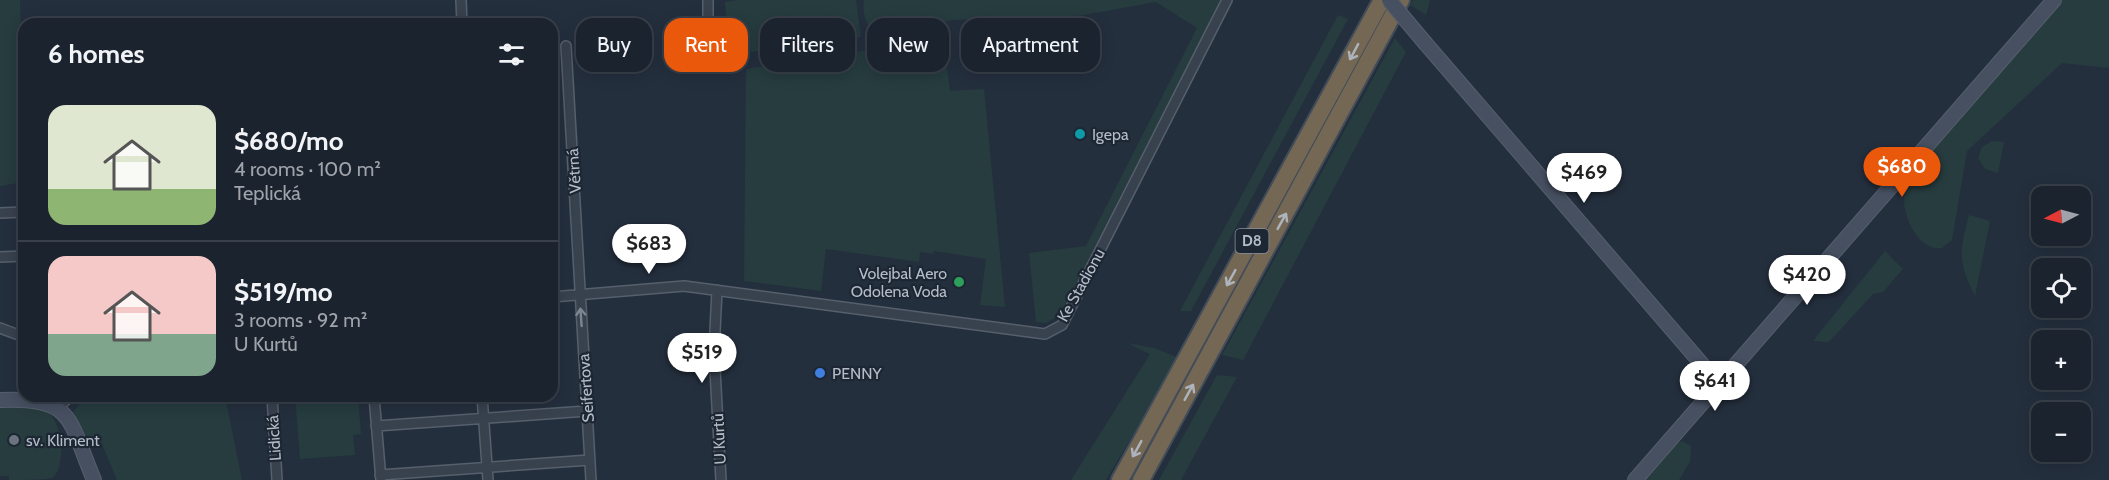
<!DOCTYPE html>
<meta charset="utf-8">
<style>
body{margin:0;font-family:Cabin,sans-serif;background:#242b36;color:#f1f3f6;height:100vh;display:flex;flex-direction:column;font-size:22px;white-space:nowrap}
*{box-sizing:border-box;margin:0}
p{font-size:20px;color:#a0a4aa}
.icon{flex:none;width:33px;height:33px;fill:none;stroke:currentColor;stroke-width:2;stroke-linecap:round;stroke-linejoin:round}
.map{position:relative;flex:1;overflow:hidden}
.drawer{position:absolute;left:18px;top:18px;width:540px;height:384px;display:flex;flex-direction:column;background:#1b232e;border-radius:18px;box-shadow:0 3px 15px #0003,0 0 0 2px #39404a}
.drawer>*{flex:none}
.guide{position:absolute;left:576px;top:18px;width:570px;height:54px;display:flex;gap:12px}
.needle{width:39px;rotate:264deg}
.tools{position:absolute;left:2031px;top:186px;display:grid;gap:12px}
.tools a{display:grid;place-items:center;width:60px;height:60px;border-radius:12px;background:#1b232e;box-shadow:0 3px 15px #0003,0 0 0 2px #39404a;font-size:30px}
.price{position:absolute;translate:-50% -51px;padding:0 14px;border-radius:21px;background:#fff;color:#222;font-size:20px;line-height:39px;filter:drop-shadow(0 2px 3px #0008)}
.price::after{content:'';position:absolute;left:50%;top:36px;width:18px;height:14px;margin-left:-9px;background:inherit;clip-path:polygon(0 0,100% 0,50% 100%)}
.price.current{background:#ea580c;color:#fff}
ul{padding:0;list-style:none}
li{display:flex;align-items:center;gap:18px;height:150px;padding:0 30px}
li+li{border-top:2px solid #39404a}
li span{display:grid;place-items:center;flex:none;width:168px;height:120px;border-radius:18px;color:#555}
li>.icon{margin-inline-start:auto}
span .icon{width:72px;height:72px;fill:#fffc;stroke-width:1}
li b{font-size:26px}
h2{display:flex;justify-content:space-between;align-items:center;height:72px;padding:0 30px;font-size:26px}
.tag{padding:0 21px;border-radius:18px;background:#1b232e;box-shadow:0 3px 15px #0003,0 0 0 2px #39404a;font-size:21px;line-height:54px}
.tag.current{background:#ea580c;color:#fff}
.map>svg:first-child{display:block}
.green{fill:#263c3f}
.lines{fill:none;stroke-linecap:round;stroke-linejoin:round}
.street-casing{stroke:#565f6c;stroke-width:12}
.secondary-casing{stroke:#565f6c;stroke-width:16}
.highway-casing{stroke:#434c59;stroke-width:20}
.street{stroke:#38414e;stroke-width:9}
.secondary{stroke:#465061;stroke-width:14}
.highway{stroke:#746855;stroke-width:16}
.secondary-bridge-casing{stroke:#565f6c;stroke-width:16;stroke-linecap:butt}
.secondary-bridge{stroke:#465061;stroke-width:14}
.oneway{stroke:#aeb4bd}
.oneway2{stroke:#7c8592}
.culture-dot{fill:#0f9aa8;stroke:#1d2633;stroke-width:2}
.leisure-dot{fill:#2e9e5b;stroke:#1d2633;stroke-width:2}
.shop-dot{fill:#3f7fe0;stroke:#1d2633;stroke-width:2}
.worship-dot{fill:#6b7280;stroke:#1d2633;stroke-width:2}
.labels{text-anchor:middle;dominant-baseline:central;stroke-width:4.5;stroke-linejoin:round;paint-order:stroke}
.shield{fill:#1d2633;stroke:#878f9c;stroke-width:1.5}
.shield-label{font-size:15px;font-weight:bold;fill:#b4bcc9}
.poi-label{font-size:16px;fill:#b4bcc9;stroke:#1d2633;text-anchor:start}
.street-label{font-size:16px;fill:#b4bcc9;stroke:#1d2633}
</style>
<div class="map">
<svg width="2109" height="480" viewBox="0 0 2109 480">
<rect width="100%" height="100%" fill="#242f3e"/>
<path class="green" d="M 0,0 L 20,0 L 22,65 L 24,66 L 24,182 L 0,186 Z
M 738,0 L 856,0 L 861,37 L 728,55 L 725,2 Z
M 864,0 L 1221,0 L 1060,315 L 1046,323 L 1036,322 L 1029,253 L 1086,246 L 1197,28 L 1156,2 L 1028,25 L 1024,25 L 1022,17 L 951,20 L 885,40 C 870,29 861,20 864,0 Z
M 1413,0 L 1430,0 L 1426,15 L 1410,5 Z
M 2062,0 L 2109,0 L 2109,68 L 2062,63 L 1967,151 L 1952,240 L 1942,248 C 1918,251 1903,217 1904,197 C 1905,188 1908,181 1911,174 Z
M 1338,15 L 1348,19 L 1191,311 L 1180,311 Z
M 943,38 L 950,91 L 984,89 L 1005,307 L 980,305 L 986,259 L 934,251 L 933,254 L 920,252 L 919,262 L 826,249 L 821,291 L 744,281 L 746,69 Z
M 1395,38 L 1406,52 L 1243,360 L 1222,355 Z
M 1992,141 L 2004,142 L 1998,173 L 1985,169 L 1978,158 L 1982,147 Z
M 1969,215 L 1990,221 L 1975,296 C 1958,262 1959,251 1969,215 Z
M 1885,251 L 1903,269 L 1883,292 L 1873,294 L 1829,342 L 1813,341 Z
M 1127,343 L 1154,348 L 1179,358 L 1106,480 L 1071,480 L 1150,354 Z
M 1217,375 L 1237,377 L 1181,480 L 1159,480 Z
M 87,396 L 225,396 L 242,480 L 117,480 L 101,442 L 84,444 L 71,414 Z
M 295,396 L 358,396 L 361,434 L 353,435 L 355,455 L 300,459 Z
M 0,404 C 13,405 30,403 42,407 C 62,414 68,467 52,478 C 42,480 20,480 9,480 L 9,476 L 0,476 Z
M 1682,441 L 1691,446 L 1690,462 L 1679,480 L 1644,480 L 1672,446 Z"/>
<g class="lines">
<g class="street-casing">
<path id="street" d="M 461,0 L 462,24
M 708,0 L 708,43 L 712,61
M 566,46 L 591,480
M 0,213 L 24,212
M 0,257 L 24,256
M 717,290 L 714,351 L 721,480
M 552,297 L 684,286 L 1045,334 L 1062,325 L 1227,0
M 0,328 L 24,337
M 272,396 L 277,480
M 374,396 L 381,480
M 482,396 L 488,480
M 58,407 L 71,396
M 376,426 L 587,411
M 380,475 L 590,460"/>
</g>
<g class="secondary-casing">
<path id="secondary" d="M 1426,44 L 1719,384
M 0,400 C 75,397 68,419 94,480
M 1635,480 L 2054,0"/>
</g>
<g class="highway-casing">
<path id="highway" d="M 1120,480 L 1382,0
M 1141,480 L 1401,0"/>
</g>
<use href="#street" class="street"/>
<use href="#secondary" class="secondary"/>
<use href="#highway" class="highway"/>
<g class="secondary-bridge-casing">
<path id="secondary-bridge" d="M 1389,0 L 1426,44"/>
</g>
<use href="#secondary-bridge" class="secondary-bridge"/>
</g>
<defs><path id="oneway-shaft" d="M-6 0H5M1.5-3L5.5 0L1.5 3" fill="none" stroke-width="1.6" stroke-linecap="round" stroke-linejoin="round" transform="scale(1.5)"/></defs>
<g class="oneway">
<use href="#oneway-shaft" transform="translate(1354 52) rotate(118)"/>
<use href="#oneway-shaft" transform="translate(1282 221) rotate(-61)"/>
<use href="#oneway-shaft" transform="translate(1231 278) rotate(119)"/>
<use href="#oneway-shaft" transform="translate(1189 392) rotate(-61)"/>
<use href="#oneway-shaft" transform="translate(1137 449) rotate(119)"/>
</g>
<use class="oneway2" href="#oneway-shaft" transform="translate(581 317) rotate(-94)"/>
<circle class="culture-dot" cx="1080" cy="134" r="6"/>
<circle class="leisure-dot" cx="959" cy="282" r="6"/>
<circle class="shop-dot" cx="820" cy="373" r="6"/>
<circle class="worship-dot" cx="14" cy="440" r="6"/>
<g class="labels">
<rect class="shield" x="1235.5" y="229" width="33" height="24" rx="4.5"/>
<g class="shield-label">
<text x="1252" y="241">D8</text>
</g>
<g class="poi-label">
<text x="1092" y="134">Igepa</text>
<text x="947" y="273" text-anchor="end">Volejbal Aero<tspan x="947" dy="18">Odolena Voda</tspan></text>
<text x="832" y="373">PENNY</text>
<text x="26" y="440">sv. Kliment</text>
</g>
<g class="street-label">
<text transform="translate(574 171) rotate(-94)">Větrná</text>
<text transform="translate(1081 285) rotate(-61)">Ke Stadionu</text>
<text transform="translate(586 388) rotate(-94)">Seifertova</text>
<text transform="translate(274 438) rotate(-94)">Lidická</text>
<text transform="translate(719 439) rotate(-93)">U Kurtů</text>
</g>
</g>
</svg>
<div class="tools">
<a><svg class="needle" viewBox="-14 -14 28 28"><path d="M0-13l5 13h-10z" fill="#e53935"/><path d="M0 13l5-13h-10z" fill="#a0a4aa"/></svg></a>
<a><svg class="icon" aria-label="locate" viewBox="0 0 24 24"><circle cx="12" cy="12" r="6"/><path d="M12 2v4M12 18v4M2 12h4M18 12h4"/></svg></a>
<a>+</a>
<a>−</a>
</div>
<b class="price current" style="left:1902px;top:198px">$680</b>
<b class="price" style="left:1584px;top:204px">$469</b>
<b class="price" style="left:649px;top:275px">$683</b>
<b class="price" style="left:1807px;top:306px">$420</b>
<b class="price" style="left:702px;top:384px">$519</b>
<b class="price" style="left:1715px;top:412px">$641</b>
<div class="guide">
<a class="tag">Buy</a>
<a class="tag current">Rent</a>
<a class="tag">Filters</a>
<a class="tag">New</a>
<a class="tag">Apartment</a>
</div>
<section class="drawer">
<h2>6 homes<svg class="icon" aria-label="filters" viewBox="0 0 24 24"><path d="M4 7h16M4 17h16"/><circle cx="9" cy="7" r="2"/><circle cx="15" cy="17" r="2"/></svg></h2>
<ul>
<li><span style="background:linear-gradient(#dfe7d0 70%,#8fb573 0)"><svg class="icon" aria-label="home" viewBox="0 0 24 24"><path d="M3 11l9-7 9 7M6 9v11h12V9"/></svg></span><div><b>$680/mo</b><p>4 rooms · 100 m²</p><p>Teplická</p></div></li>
<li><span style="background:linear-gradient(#f6c9c9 65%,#7fa58c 0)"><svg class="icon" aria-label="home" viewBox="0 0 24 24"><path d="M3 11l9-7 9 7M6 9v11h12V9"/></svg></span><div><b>$519/mo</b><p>3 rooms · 92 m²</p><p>U Kurtů</p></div></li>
</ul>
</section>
</div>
